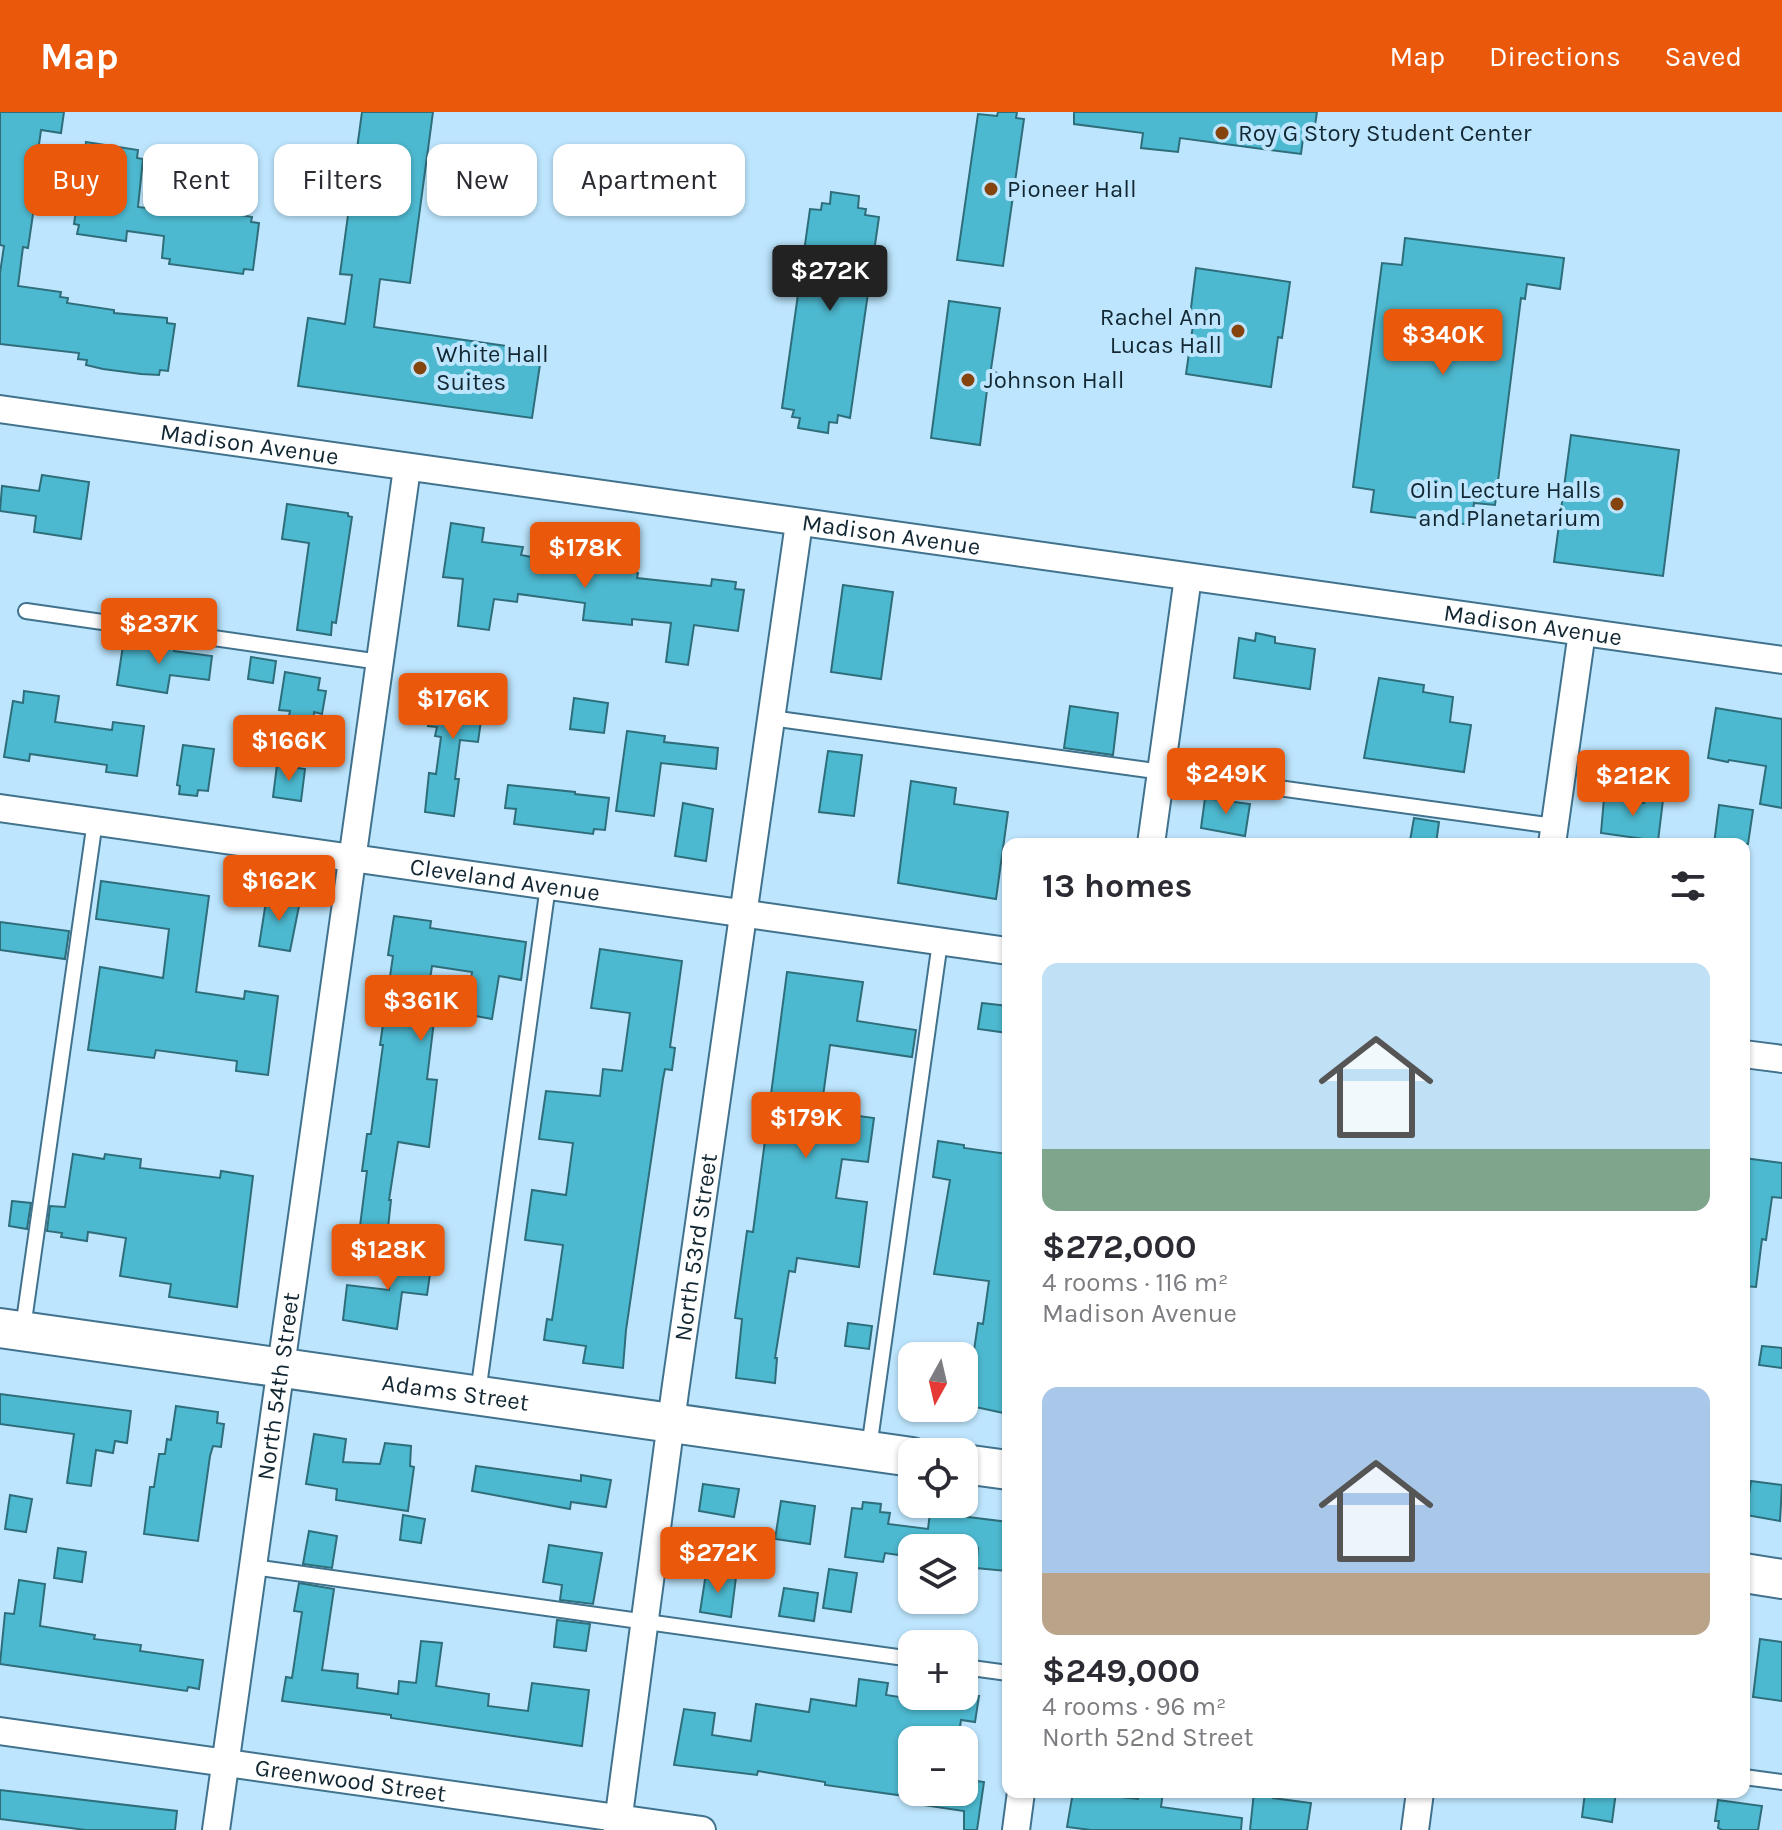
<!DOCTYPE html>
<meta charset="utf-8">
<style>
body{margin:0;font-family:Karla,sans-serif;background:#f7f7f7;color:#2b2b33;height:100vh;display:flex;flex-direction:column;font-size:30px;white-space:nowrap}
*{box-sizing:border-box;margin:0}
p{font-size:26px;color:#7c7c81}
.icon{flex:none;width:44px;height:44px;fill:none;stroke:currentColor;stroke-width:2;stroke-linecap:round;stroke-linejoin:round}
.map{position:relative;flex:1;overflow:hidden}
.panel{position:absolute;left:1002px;top:726px;width:748px;height:960px;display:flex;flex-direction:column;background:#fff;border-radius:16px;box-shadow:0 2px 6px #0004}
.panel>*{flex:none}
.top-card{position:absolute;left:24px;top:32px;width:760px;height:72px;display:flex;gap:16px}
.needle{width:52px;rotate:188deg}
.controls{position:absolute;left:898px;top:1230px;display:grid;gap:16px}
.controls a{display:grid;place-items:center;width:80px;height:80px;border-radius:16px;background:#fff;box-shadow:0 2px 6px #0004;font-size:40px}
.price{position:absolute;translate:-50% -68px;padding:0 18px;border-radius:8px;background:#ea580c;color:#fff;font-size:26px;line-height:52px;filter:drop-shadow(0 2px 4px #0008)}
.price::after{content:'';position:absolute;left:50%;top:48px;width:24px;height:18px;margin-left:-12px;background:inherit;clip-path:polygon(0 0,100% 0,50% 100%)}
.price.selected{background:#222;color:#fff}
ul{padding:0;list-style:none}
li{display:grid;align-content:center;gap:16px;height:424px;padding:0 40px}
li span{display:grid;place-items:center;height:248px;border-radius:16px;color:#555}
li>.icon{margin-inline-start:auto}
span .icon{width:144px;height:144px;fill:#fffc;stroke-width:1}
li b{font-size:34px}
h2{display:flex;justify-content:space-between;align-items:center;height:96px;padding:0 40px;font-size:34px}
.pill{padding:0 28px;border-radius:16px;background:#fff;box-shadow:0 2px 6px #0004;font-size:28px;line-height:72px}
.pill.selected{background:#ea580c;color:#fff}
header{display:flex;align-items:center;gap:48px;box-sizing:border-box;height:112px;padding:0 40px;background:#ea580c;color:#fff}
header strong{font-size:38px}
nav{display:flex;gap:44px;margin-inline-start:auto;font-size:28px}
.map>svg:first-child{display:block}
.building{fill:#4db9d0;stroke:#2e6e7b;stroke-width:2}
.lines{fill:none;stroke-linecap:round;stroke-linejoin:round}
.service-casing{stroke:#41728d;stroke-width:18}
.minor-casing{stroke:#41728d;stroke-width:30}
.secondary-casing{stroke:#41728d;stroke-width:42}
.service{stroke:#fff;stroke-width:14}
.minor{stroke:#fff;stroke-width:26}
.secondary{stroke:#fff;stroke-width:38}
.poi-dot{fill:#85440e;stroke:#bde6fe;stroke-width:3}
.labels{text-anchor:middle;dominant-baseline:central;stroke-width:8;stroke-linejoin:round;paint-order:stroke}
.poi-label{font-size:24px;fill:#122732;stroke:#bde6fe;text-anchor:start}
.street-label{font-size:24px;fill:#122732;stroke:#bde6fe}
</style>
<header>
<strong>Map</strong>
<nav><a>Map</a><a>Directions</a><a>Saved</a></nav>
</header>
<div class="map">
<svg width="1782" height="1718" viewBox="0 0 1782 1718">
<rect width="100%" height="100%" fill="#bde6fe"/>
<path class="building" d="M 0,0 L 64,0 L 61,21 L 41,18 L 35,61 L 39,62 L 36,82 L 28,136 L 23,135 L 18,174 L 61,180 L 60,185 L 68,186 L 67,191 L 114,198 L 114,201 L 167,206 L 167,211 L 175,212 L 168,259 L 160,258 L 159,263 L 141,262 L 103,257 L 86,253 L 87,248 L 78,247 L 79,241 L 0,232 L 0,161 L 4,134 L 0,133 Z
M 362,0 L 433,0 L 410,171 L 380,167 L 374,215 L 542,239 L 532,306 L 298,274 L 308,206 L 345,212 L 352,163 L 340,162 Z
M 998,0 L 1017,0 L 1016,6 L 1024,7 L 1003,154 L 957,148 L 978,2 L 997,4 Z
M 1074,0 L 1317,0 L 1314,20 L 1304,19 L 1301,42 L 1180,26 L 1178,40 L 1141,36 L 1143,21 L 1074,12 Z
M 86,30 L 138,38 L 137,46 L 143,47 L 138,95 L 177,100 L 178,95 L 195,95 L 252,105 L 251,110 L 259,111 L 253,158 L 244,157 L 243,162 L 169,152 L 170,147 L 162,146 L 164,124 L 127,119 L 126,129 L 77,122 L 79,113 L 74,112 Z
M 831,80 L 859,84 L 858,96 L 866,97 L 865,103 L 879,105 L 850,306 L 838,303 L 837,311 L 829,310 L 828,321 L 798,316 L 800,306 L 792,305 L 794,298 L 782,296 L 810,97 L 821,98 L 822,91 L 830,92 Z
M 1405,126 L 1564,146 L 1560,177 L 1527,172 L 1525,187 L 1521,186 L 1495,393 L 1474,391 L 1471,413 L 1371,400 L 1374,378 L 1353,375 L 1382,151 L 1402,153 Z
M 1196,156 L 1290,170 L 1282,226 L 1278,225 L 1271,275 L 1186,262 L 1193,213 L 1189,212 Z
M 949,189 L 1000,196 L 991,257 L 1003,265 L 987,278 L 980,333 L 931,326 Z
M 1571,323 L 1679,338 L 1663,464 L 1554,450 Z
M 42,363 L 89,370 L 81,427 L 34,420 L 36,404 L 0,399 L 2,374 L 39,379 Z
M 287,392 L 348,401 L 348,404 L 352,405 L 336,511 L 332,510 L 331,523 L 297,518 L 309,431 L 282,427 Z
M 451,411 L 484,416 L 482,430 L 523,435 L 521,443 L 564,451 L 565,444 L 629,450 L 628,459 L 638,461 L 637,466 L 711,474 L 712,467 L 736,470 L 735,477 L 744,478 L 738,519 L 694,513 L 688,553 L 666,550 L 671,511 L 632,507 L 632,513 L 583,508 L 585,491 L 518,482 L 517,490 L 494,487 L 489,518 L 458,514 L 463,467 L 443,465 Z
M 843,473 L 893,480 L 881,567 L 831,560 Z
M 1256,521 L 1275,525 L 1275,531 L 1315,537 L 1310,577 L 1234,566 L 1239,526 L 1255,529 Z
M 124,527 L 174,535 L 174,539 L 212,544 L 209,568 L 170,563 L 167,581 L 117,573 Z
M 251,545 L 276,549 L 273,571 L 248,567 Z
M 285,560 L 320,566 L 318,578 L 326,579 L 322,602 L 314,600 L 313,613 L 288,609 L 290,599 L 279,598 Z
M 1379,566 L 1424,573 L 1423,580 L 1453,585 L 1450,610 L 1471,613 L 1464,660 L 1364,646 Z
M 449,568 L 486,573 L 478,630 L 460,628 L 455,667 L 459,667 L 454,704 L 425,700 L 429,661 L 436,662 L 441,625 L 435,624 L 437,615 L 428,614 L 431,591 L 446,593 Z
M 24,579 L 59,584 L 55,610 L 112,618 L 113,610 L 144,614 L 137,664 L 106,660 L 107,653 L 30,642 L 29,649 L 4,645 L 13,589 L 23,591 Z
M 574,586 L 608,591 L 604,621 L 570,617 Z
M 1070,594 L 1118,601 L 1113,643 L 1064,636 Z
M 1716,596 L 1782,607 L 1782,696 L 1760,692 L 1766,654 L 1729,648 L 1728,650 L 1708,646 Z
M 627,619 L 665,624 L 664,630 L 718,636 L 716,657 L 661,651 L 654,704 L 616,699 Z
M 183,633 L 214,637 L 208,679 L 198,678 L 197,684 L 179,682 L 180,674 L 177,673 Z
M 828,639 L 862,643 L 854,704 L 819,700 Z
M 277,653 L 305,657 L 301,689 L 273,685 Z
M 911,669 L 956,676 L 954,692 L 1008,700 L 996,787 L 898,771 Z
M 508,673 L 575,680 L 575,682 L 609,686 L 605,718 L 594,717 L 593,722 L 514,712 L 516,697 L 505,696 Z
M 1645,685 L 1663,688 L 1658,729 L 1601,721 L 1604,686 L 1644,691 Z
M 1205,686 L 1250,692 L 1245,724 L 1201,716 Z
M 683,691 L 713,697 L 706,749 L 675,744 Z
M 1719,693 L 1753,698 L 1748,732 L 1714,732 Z
M 1414,706 L 1439,710 L 1436,732 L 1410,729 Z
M 101,769 L 209,784 L 196,880 L 244,887 L 245,879 L 278,884 L 268,963 L 236,959 L 237,949 L 156,938 L 154,946 L 88,938 L 100,855 L 163,866 L 169,817 L 96,807 Z
M 267,783 L 300,789 L 290,839 L 259,834 Z
M 394,804 L 431,809 L 430,816 L 526,830 L 521,868 L 499,864 L 492,907 L 465,902 L 472,860 L 432,854 L 424,908 L 434,909 L 427,967 L 437,968 L 429,1035 L 398,1030 L 389,1088 L 391,1088 L 387,1125 L 359,1122 L 367,1059 L 362,1059 L 367,1022 L 371,1022 L 383,933 L 380,933 L 393,844 L 388,843 Z
M 0,810 L 69,819 L 65,847 L 0,838 Z
M 600,837 L 682,849 L 670,935 L 675,936 L 672,958 L 665,957 L 663,967 L 626,1218 L 623,1256 L 583,1251 L 586,1234 L 544,1228 L 547,1207 L 552,1208 L 563,1133 L 525,1128 L 532,1078 L 566,1083 L 573,1031 L 539,1027 L 546,979 L 600,984 L 603,957 L 622,959 L 630,901 L 591,896 Z
M 787,860 L 863,870 L 857,909 L 916,918 L 912,945 L 830,933 L 821,999 L 874,1006 L 868,1050 L 842,1047 L 836,1086 L 867,1090 L 859,1155 L 797,1146 L 795,1160 L 789,1159 L 775,1246 L 777,1246 L 775,1271 L 736,1266 L 742,1207 L 735,1206 L 747,1119 L 753,1120 Z
M 982,891 L 1008,894 L 1008,921 L 978,917 Z
M 938,1029 L 964,1033 L 964,1036 L 1008,1042 L 1008,1302 L 966,1293 L 978,1211 L 983,1212 L 989,1169 L 934,1162 L 950,1068 L 933,1065 Z
M 73,1042 L 104,1047 L 105,1042 L 141,1047 L 140,1056 L 220,1066 L 221,1059 L 253,1064 L 237,1195 L 169,1185 L 171,1172 L 120,1164 L 126,1126 L 88,1120 L 87,1129 L 61,1125 L 62,1121 L 47,1119 L 50,1094 L 65,1095 Z
M 1744,1046 L 1782,1051 L 1782,1086 L 1772,1085 L 1766,1128 L 1762,1127 L 1756,1175 L 1744,1174 Z
M 12,1089 L 31,1091 L 27,1117 L 9,1114 Z
M 395,1133 L 421,1136 L 418,1160 L 430,1162 L 427,1183 L 402,1180 L 397,1217 L 343,1208 L 347,1173 L 389,1178 Z
M 848,1211 L 872,1214 L 869,1237 L 845,1234 Z
M 1762,1234 L 1782,1236 L 1782,1256 L 1759,1253 Z
M 0,1282 L 131,1299 L 127,1331 L 115,1329 L 113,1341 L 96,1338 L 91,1374 L 67,1371 L 74,1322 L 0,1312 Z
M 176,1294 L 218,1300 L 217,1311 L 224,1312 L 221,1335 L 213,1334 L 210,1344 L 198,1429 L 144,1422 L 150,1375 L 154,1375 L 159,1342 L 165,1342 L 167,1327 L 171,1328 Z
M 314,1322 L 346,1327 L 343,1350 L 380,1352 L 385,1331 L 411,1334 L 410,1354 L 414,1355 L 408,1399 L 336,1388 L 337,1377 L 306,1372 Z
M 476,1354 L 581,1369 L 581,1363 L 611,1368 L 606,1395 L 571,1390 L 570,1397 L 472,1379 Z
M 1751,1369 L 1782,1373 L 1780,1409 L 1746,1403 Z
M 703,1372 L 739,1377 L 734,1405 L 699,1399 Z
M 10,1383 L 32,1387 L 26,1420 L 5,1417 Z
M 781,1389 L 815,1394 L 810,1432 L 775,1427 Z
M 863,1390 L 881,1392 L 880,1400 L 890,1401 L 888,1412 L 928,1417 L 930,1400 L 934,1400 L 935,1395 L 958,1398 L 957,1403 L 960,1404 L 1008,1410 L 1006,1459 L 976,1456 L 978,1436 L 900,1436 L 899,1443 L 885,1441 L 883,1450 L 845,1445 L 852,1396 L 862,1397 Z
M 403,1403 L 425,1407 L 421,1431 L 400,1428 Z
M 309,1419 L 337,1424 L 332,1456 L 303,1452 Z
M 549,1433 L 602,1441 L 593,1492 L 560,1488 L 562,1473 L 543,1470 Z
M 58,1436 L 86,1440 L 82,1470 L 54,1466 Z
M 829,1457 L 857,1461 L 851,1500 L 823,1496 Z
M 706,1461 L 736,1465 L 731,1505 L 700,1500 Z
M 19,1468 L 45,1472 L 40,1514 L 95,1523 L 94,1527 L 141,1533 L 140,1539 L 203,1548 L 199,1577 L 188,1575 L 187,1579 L 0,1552 L 5,1501 L 14,1502 Z
M 299,1471 L 334,1477 L 322,1558 L 358,1562 L 357,1576 L 398,1582 L 399,1569 L 416,1571 L 421,1529 L 442,1531 L 436,1574 L 489,1582 L 488,1594 L 528,1599 L 532,1571 L 589,1578 L 582,1634 L 391,1606 L 391,1603 L 282,1589 L 286,1565 L 292,1566 L 302,1500 L 294,1499 Z
M 784,1476 L 818,1481 L 814,1509 L 779,1504 Z
M 557,1508 L 590,1512 L 586,1539 L 554,1535 Z
M 1760,1527 L 1782,1530 L 1782,1589 L 1753,1585 Z
M 859,1567 L 888,1571 L 886,1583 L 946,1592 L 947,1584 L 979,1584 L 975,1610 L 961,1608 L 958,1628 L 912,1628 L 912,1685 L 825,1673 L 825,1670 L 758,1659 L 757,1663 L 674,1653 L 684,1597 L 715,1601 L 712,1623 L 751,1629 L 756,1592 L 809,1600 L 811,1587 L 856,1594 Z
M 964,1667 L 984,1670 L 977,1718 L 964,1718 L 964,1699 L 916,1692 L 916,1680 L 964,1680 Z
M 0,1678 L 177,1699 L 175,1718 L 86,1718 L 0,1707 Z
M 1073,1680 L 1138,1687 L 1139,1680 L 1163,1680 L 1161,1695 L 1242,1706 L 1241,1718 L 1091,1718 L 1067,1715 Z
M 1254,1680 L 1273,1680 L 1273,1686 L 1311,1691 L 1307,1718 L 1250,1718 Z
M 1585,1680 L 1616,1680 L 1612,1710 L 1582,1705 Z
M 1718,1688 L 1762,1694 L 1758,1718 L 1722,1718 L 1718,1716 L 1719,1709 L 1715,1709 Z"/>
<g class="lines">
<g class="service-casing">
<path id="service" d="M 26,499 L 380,550
M 771,606 L 1554,714
M 23,1216 L 95,709
M 478,1281 L 548,774
M 869,1336 L 940,830
M 253,1455 L 912,1547
M 964,1555 L 1008,1561
M 1744,1665 L 1782,1670"/>
</g>
<g class="minor-casing">
<g id="minor">
<path id="s1" d="M 0,297 L 1782,548"/>
<path id="s2" d="M 0,696 L 1008,839"/>
<path d="M 1151,732 L 1188,465"/>
<path d="M 1552,732 L 1582,520"/>
<path d="M 1744,942 L 1782,947"/>
<path id="s3" d="M 0,1619 L 702,1718"/>
<path id="s4" d="M 216,1718 L 407,356"/>
<path id="s5" d="M 617,1718 L 675,1280 L 799,411"/>
<path d="M 1016,1718 L 1021,1680"/>
<path d="M 1415,1718 L 1420,1680"/>
</g>
</g>
<g class="secondary-casing">
<g id="secondary">
<path id="s6" d="M 0,1216 L 912,1345"/>
<path d="M 964,1352 L 1008,1358"/>
<path d="M 1744,1461 L 1782,1467"/>
</g>
</g>
<use href="#service" class="service"/>
<use href="#minor" class="minor"/>
<use href="#secondary" class="secondary"/>
</g>
<g class="poi-dot">
<circle cx="1222" cy="21" r="8"/>
<circle cx="991" cy="77" r="8"/>
<circle cx="1238" cy="219" r="8"/>
<circle cx="420" cy="256" r="8"/>
<circle cx="968" cy="268" r="8"/>
<circle cx="1617" cy="392" r="8"/>
</g>
<g class="labels">
<g class="poi-label">
<text x="1238" y="21">Roy G Story Student Center</text>
<text x="1007" y="77">Pioneer Hall</text>
<text x="1222" y="205" text-anchor="end">Rachel Ann<tspan x="1222" dy="28">Lucas Hall</tspan></text>
<text x="436" y="242">White Hall<tspan x="436" dy="28">Suites</tspan></text>
<text x="984" y="268">Johnson Hall</text>
<text x="1601" y="378" text-anchor="end">Olin Lecture Halls<tspan x="1601" dy="28">and Planetarium</tspan></text>
</g>
<g class="street-label">
<text stroke="none"><textPath href="#s1" startOffset="252">Madison Avenue</textPath></text>
<text stroke="none"><textPath href="#s1" startOffset="900">Madison Avenue</textPath></text>
<text stroke="none"><textPath href="#s1" startOffset="1548">Madison Avenue</textPath></text>
<text stroke="none"><textPath href="#s2" startOffset="510">Cleveland Avenue</textPath></text>
<text stroke="none"><textPath href="#s5" startOffset="588">North 53rd Street</textPath></text>
<text stroke="none"><textPath href="#s4" startOffset="448">North 54th Street</textPath></text>
<text stroke="none"><textPath href="#s6" startOffset="460">Adams Street</textPath></text>
<text stroke="none"><textPath href="#s3" startOffset="354">Greenwood Street</textPath></text>
</g>
</g>
</svg>
<div class="controls">
<a><svg class="needle" viewBox="-14 -14 28 28"><path d="M0-13l5 13h-10z" fill="#e53935"/><path d="M0 13l5-13h-10z" fill="#7c7c81"/></svg></a>
<a><svg class="icon" aria-label="locate" viewBox="0 0 24 24"><circle cx="12" cy="12" r="6"/><path d="M12 2v4M12 18v4M2 12h4M18 12h4"/></svg></a>
<a><svg class="icon" aria-label="layers" viewBox="0 0 24 24"><path d="M12 4l9 5-9 5-9-5zM3 14l9 5 9-5"/></svg></a>
<a>+</a>
<a>−</a>
</div>
<b class="price selected" style="left:830px;top:201px">$272K</b>
<b class="price" style="left:1443px;top:265px">$340K</b>
<b class="price" style="left:585px;top:478px">$178K</b>
<b class="price" style="left:159px;top:554px">$237K</b>
<b class="price" style="left:453px;top:629px">$176K</b>
<b class="price" style="left:289px;top:671px">$166K</b>
<b class="price" style="left:1226px;top:704px">$249K</b>
<b class="price" style="left:1633px;top:706px">$212K</b>
<b class="price" style="left:279px;top:811px">$162K</b>
<b class="price" style="left:421px;top:931px">$361K</b>
<b class="price" style="left:806px;top:1048px">$179K</b>
<b class="price" style="left:388px;top:1180px">$128K</b>
<b class="price" style="left:718px;top:1483px">$272K</b>
<div class="top-card">
<a class="pill selected">Buy</a>
<a class="pill">Rent</a>
<a class="pill">Filters</a>
<a class="pill">New</a>
<a class="pill">Apartment</a>
</div>
<section class="panel">
<h2>13 homes<svg class="icon" aria-label="filters" viewBox="0 0 24 24"><path d="M4 7h16M4 17h16"/><circle cx="9" cy="7" r="2"/><circle cx="15" cy="17" r="2"/></svg></h2>
<ul>
<li><span style="background:linear-gradient(#bfe0f5 75%,#7fa58c 0)"><svg class="icon" aria-label="home" viewBox="0 0 24 24"><path d="M3 11l9-7 9 7M6 9v11h12V9"/></svg></span><div><b>$272,000</b><p>4 rooms · 116 m²</p><p>Madison Avenue</p></div></li>
<li><span style="background:linear-gradient(#a9c7e8 75%,#b9a48a 0)"><svg class="icon" aria-label="home" viewBox="0 0 24 24"><path d="M3 11l9-7 9 7M6 9v11h12V9"/></svg></span><div><b>$249,000</b><p>4 rooms · 96 m²</p><p>North 52nd Street</p></div></li>
</ul>
</section>
</div>
